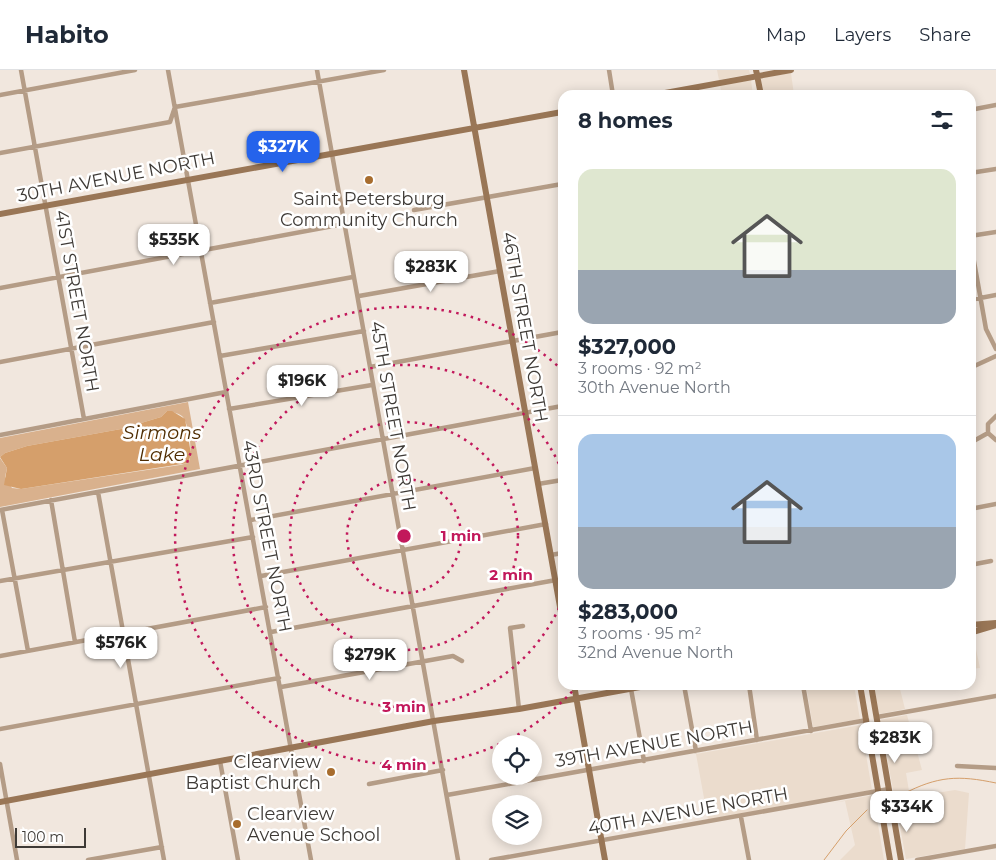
<!DOCTYPE html>
<meta charset="utf-8">
<style>
body{margin:0;font-family:Montserrat,sans-serif;background:#f6f6f7;color:#1f2937;height:100vh;display:flex;flex-direction:column;font-size:19px;white-space:nowrap}
*{box-sizing:border-box;margin:0}
p{font-size:16px;color:#747a83}
.icon{flex:none;width:28px;height:28px;fill:none;stroke:currentColor;stroke-width:2;stroke-linecap:round;stroke-linejoin:round}
.map{position:relative;flex:1;overflow:hidden}
.details{position:absolute;left:558px;top:20px;width:418px;height:600px;display:flex;flex-direction:column;background:#fff;border-radius:15px;box-shadow:0 2px 12px #0003}
.details>*{flex:none}
.buttons{position:absolute;left:492px;top:665px;display:grid;gap:10px}
.buttons a{display:grid;place-items:center;width:50px;height:50px;border-radius:50%;background:#fff;box-shadow:0 2px 12px #0003;font-size:25px}
.scale{position:absolute;left:15px;bottom:12px;width:71px;box-sizing:border-box;padding-left:5px;border:2px solid #3e3a36;border-top:0;font-size:14px;line-height:18px;white-space:nowrap;color:#3e3a36;-webkit-text-stroke:4px #fff;paint-order:stroke}
.price{position:absolute;translate:-50% -42px;padding:0 11px;border-radius:10px;background:#fff;color:#222;font-size:16px;line-height:32px;filter:drop-shadow(0 1px 2px #0008)}
.price::after{content:'';position:absolute;left:50%;top:30px;width:15px;height:11px;margin-left:-8px;background:inherit;clip-path:polygon(0 0,100% 0,50% 100%)}
.price.current{background:#2563eb;color:#fff}
ul{padding:0;list-style:none}
li{display:grid;align-content:center;gap:10px;height:265px;padding:0 20px}
li+li{border-top:1px solid #e0e1e3}
li span{display:grid;place-items:center;height:155px;border-radius:15px;color:#555}
li>.icon{margin-inline-start:auto}
span .icon{width:90px;height:90px;fill:#fffc;stroke-width:1}
li b{font-size:21px}
h2{display:flex;justify-content:space-between;align-items:center;height:60px;padding:0 20px;font-size:21px}
header{display:flex;align-items:center;gap:30px;box-sizing:border-box;height:70px;padding:0 25px;background:#fff;border-bottom:1px solid #e0e1e3}
header strong{font-size:24px}
nav{display:flex;gap:28px;margin-inline-start:auto;font-size:18px}
.map>svg:first-child{display:block}
.built{fill:#ebdccd}
.green{fill:#d9b18d}
.water{fill:#d59f6b}
.lines{fill:none;stroke-linecap:round;stroke-linejoin:round}
.stream{stroke:#d59f6b;stroke-width:1}
.street{stroke:#b49c86;stroke-width:4.5}
.secondary{stroke:#997656;stroke-width:6}
.ring{fill:none;stroke:#c2185b;stroke-width:2.5;stroke-dasharray:2.5 5}
.poi-dot{fill:#a86d2e;stroke:#fff;stroke-width:2}
.labels{text-anchor:middle;dominant-baseline:central;stroke-width:5;stroke-linejoin:round;paint-order:stroke}
.street-label{font-size:18px;fill:#3e3a36;stroke:#fff}
.poi-label{font-size:18px;fill:#3e3a36;stroke:#fff}
.water-label{font-size:19px;font-style:italic;fill:#4f2c01;stroke:#fff}
.centre{fill:#c2185b;stroke:#fff;stroke-width:2.5}
.ring-label{font-size:15px;text-anchor:middle;font-weight:bold;fill:#c2185b;stroke:#fff;stroke-width:5;stroke-linejoin:round;paint-order:stroke}
</style>
<header>
<strong>Habito</strong>
<nav><a>Map</a><a>Layers</a><a>Share</a></nav>
</header>
<div class="map">
<svg width="996" height="790" viewBox="0 0 996 790">
<rect width="100%" height="100%" fill="#f1e7de"/>
<path class="built" d="M 717,0 L 749,0 L 750,4 L 719,10 Z
M 791,3 L 794,25 L 764,25 L 761,8 Z
M 751,10 L 753,25 L 722,25 L 720,16 Z
M 970,565 L 973,565 L 980,598 L 970,599 Z
M 806,615 L 854,615 L 860,649 L 813,657 Z
M 874,615 L 899,615 L 905,639 L 879,644 Z
M 907,645 L 922,700 L 906,703 L 910,727 L 955,720 L 969,723 L 965,779 L 906,789 L 880,650 Z
M 861,655 L 872,720 L 708,750 L 696,684 Z
M 873,725 L 884,790 L 840,790 L 855,775 L 845,731 L 832,733 Z"/>
<path class="green" d="M 188,332 L 200,399 L 0,437 L 0,388 L 7,398 L 5,407 L 12,418 L 21,419 L 180,395 L 188,393 C 194,386 189,353 182,346 C 178,343 172,342 167,341 L 161,347 L 121,359 L 27,376 L 5,383 L 0,387 L 0,368 Z"/>
<path class="water" d="M 167,341 L 172,341 L 185,349 L 191,384 L 188,393 L 21,419 L 4,415 L 7,398 L 0,387 L 5,383 L 27,376 L 121,359 L 161,347 Z"/>
<g class="lines">
<path class="stream" d="M 903,724 C 938,706 958,705 996,713
M 824,790 L 846,761 L 867,740"/>
<path class="street" d="M 21,0 L 84,349
M 168,0 L 311,790
M 317,0 L 458,790
M 609,0 L 613,25
M 0,25 L 135,0
M 970,40 L 996,35
M 0,83 L 170,52 L 175,37 L 384,0
M 970,103 L 996,99
M 414,140 L 562,114
M 970,166 L 996,162
M 970,169 L 986,259 L 996,279
M 0,218 L 344,154
M 359,226 L 500,201
M 970,230 L 996,225
M 210,233 L 353,207
M 220,286 L 364,261
M 0,292 L 214,252
M 370,297 L 562,262
M 970,298 L 996,286
M 229,339 L 372,315
M 988,363 L 996,370
M 0,365 L 226,322
M 970,373 L 988,363 L 988,354 L 996,346
M 538,414 L 562,410
M 98,422 L 164,790
M 51,430 L 75,572
M 970,439 L 996,434
M 0,440 L 562,336
M 2,440 L 28,581
M 251,450 L 535,398
M 551,485 L 562,483
M 970,495 L 991,491
M 261,506 L 546,454
M 0,511 L 253,467
M 271,562 L 556,510
M 0,586 L 266,537
M 626,615 L 631,619 L 644,691
M 684,615 L 696,681
M 749,615 L 757,670
M 803,615 L 811,661
M 281,617 L 453,586 L 462,591
M 519,639 L 510,558 L 523,556
M 877,647 L 996,626
M 0,659 L 279,608
M 220,691 L 238,790
M 0,694 L 17,790
M 957,696 L 996,698
M 369,714 L 443,700
M 447,725 L 867,650
M 741,747 L 749,790
M 88,790 L 162,777
M 491,790 L 889,719
M 917,790 L 996,776"/>
<path class="secondary" d="M 464,0 L 562,548
M 756,0 L 761,25
M 654,25 L 791,0
M 0,144 L 562,42
M 970,555 L 996,553
M 970,563 L 996,555
M 574,615 L 605,790
M 860,615 L 890,790
M 871,615 L 901,790
M 0,732 L 434,651 L 519,639 L 651,615"/>
</g>
<g class="ring">
<circle cx="404" cy="466" r="57"/>
<circle cx="404" cy="466" r="114"/>
<path d="M562 531A171 171 0 1 1 562 401"/>
<path d="M577 616A229 229 0 1 1 562 300"/>
</g>
<g class="poi-dot">
<circle cx="369" cy="110" r="5"/>
<circle cx="331" cy="702" r="5"/>
<circle cx="237" cy="754" r="5"/>
</g>
<g class="labels">
<g class="street-label">
<text transform="translate(116 107) rotate(-11)">30TH AVENUE NORTH</text>
<text transform="translate(77 231) rotate(80)">41ST STREET NORTH</text>
<text transform="translate(525 257) rotate(80)">46TH STREET NORTH</text>
<text transform="translate(393 346) rotate(80)">45TH STREET NORTH</text>
<text transform="translate(267 466) rotate(79)">43RD STREET NORTH</text>
<text transform="translate(654 674) rotate(-10)">39TH AVENUE NORTH</text>
<text transform="translate(688 741) rotate(-10)">40TH AVENUE NORTH</text>
</g>
<g class="poi-label">
<text x="369" y="129">Saint Petersburg<tspan x="369" dy="21">Community Church</tspan></text>
<text x="321" y="692" text-anchor="end">Clearview<tspan x="321" dy="21">Baptist Church</tspan></text>
<text x="247" y="744" text-anchor="start">Clearview<tspan x="247" dy="21">Avenue School</tspan></text>
</g>
<g class="water-label">
<text x="162" y="362">Sirmons<tspan x="162" dy="22">Lake</tspan></text>
</g>
</g>
<circle cx="404" cy="466" r="8" class="centre"/>
<g class="ring-label">
<text x="461" y="471">1 min</text>
<text x="511" y="510">2 min</text>
<text x="404" y="642">3 min</text>
<text x="404" y="700">4 min</text>
</g>
</svg>
<div class="buttons">
<a><svg class="icon" aria-label="locate" viewBox="0 0 24 24"><circle cx="12" cy="12" r="6"/><path d="M12 2v4M12 18v4M2 12h4M18 12h4"/></svg></a>
<a><svg class="icon" aria-label="layers" viewBox="0 0 24 24"><path d="M12 4l9 5-9 5-9-5zM3 14l9 5 9-5"/></svg></a>
</div>
<div class="scale">100 m</div>
<b class="price current" style="left:283px;top:103px">$327K</b>
<b class="price" style="left:174px;top:196px">$535K</b>
<b class="price" style="left:431px;top:223px">$283K</b>
<b class="price" style="left:302px;top:337px">$196K</b>
<b class="price" style="left:121px;top:599px">$576K</b>
<b class="price" style="left:370px;top:611px">$279K</b>
<b class="price" style="left:895px;top:694px">$283K</b>
<b class="price" style="left:907px;top:763px">$334K</b>
<section class="details">
<h2>8 homes<svg class="icon" aria-label="filters" viewBox="0 0 24 24"><path d="M4 7h16M4 17h16"/><circle cx="9" cy="7" r="2"/><circle cx="15" cy="17" r="2"/></svg></h2>
<ul>
<li><span style="background:linear-gradient(#dfe7d0 65%,#9aa5b1 0)"><svg class="icon" aria-label="home" viewBox="0 0 24 24"><path d="M3 11l9-7 9 7M6 9v11h12V9"/></svg></span><div><b>$327,000</b><p>3 rooms · 92 m²</p><p>30th Avenue North</p></div></li>
<li><span style="background:linear-gradient(#a9c7e8 60%,#9aa5b1 0)"><svg class="icon" aria-label="home" viewBox="0 0 24 24"><path d="M3 11l9-7 9 7M6 9v11h12V9"/></svg></span><div><b>$283,000</b><p>3 rooms · 95 m²</p><p>32nd Avenue North</p></div></li>
</ul>
</section>
</div>
